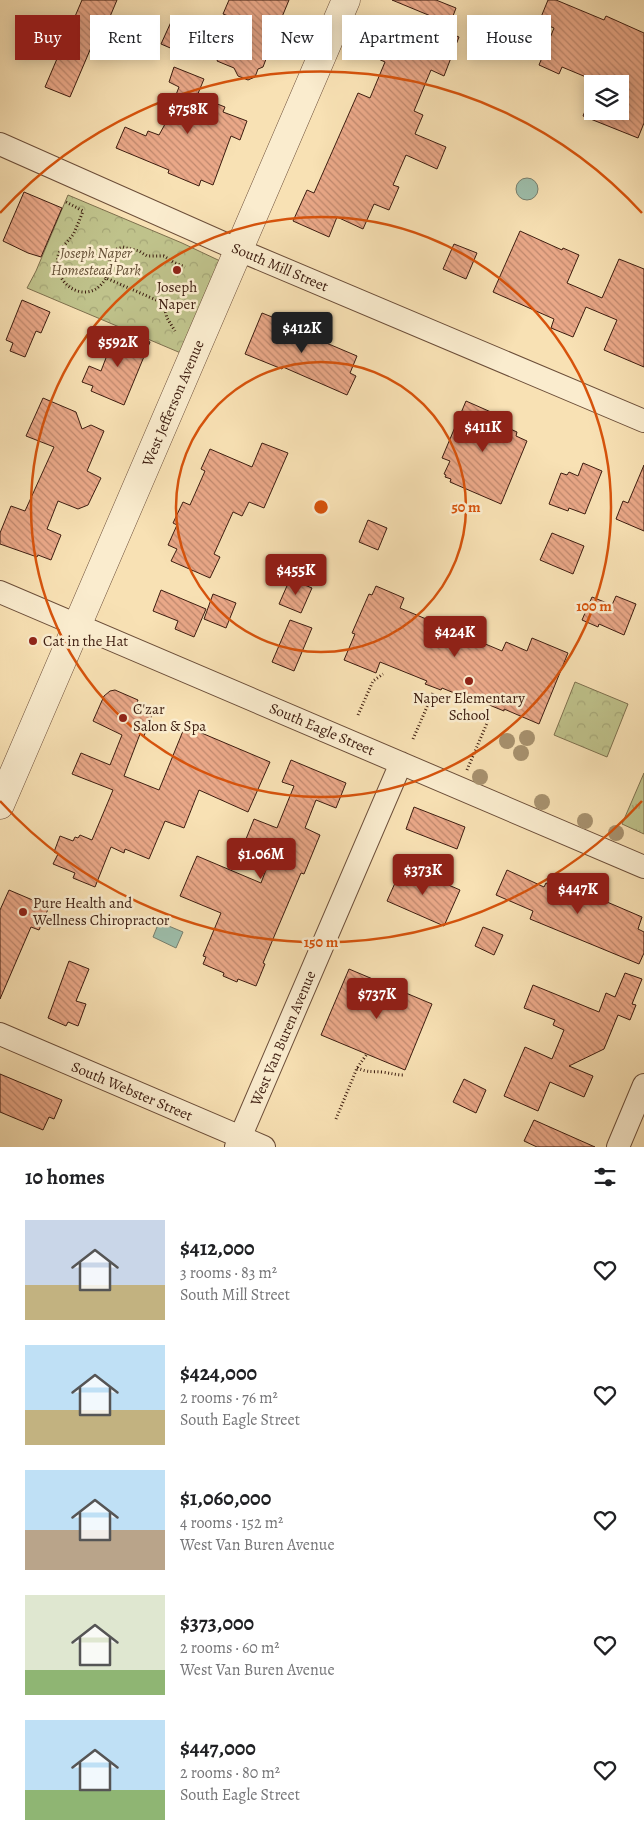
<!DOCTYPE html>
<meta charset="utf-8">
<style>
body{margin:0;font-family:Alegreya,serif;background:#f2f2f2;color:#202124;height:100vh;display:flex;flex-direction:column;font-size:19px;white-space:nowrap}
*{box-sizing:border-box;margin:0}
p{font-size:16px;color:#757577}
.icon{flex:none;width:28px;height:28px;fill:none;stroke:currentColor;stroke-width:2;stroke-linecap:round;stroke-linejoin:round}
.map{position:relative;height:1147px;overflow:hidden}
.panel{display:flex;flex-direction:column;background:#fff;flex:1}
.panel>*{flex:none}
.guide{position:absolute;left:15px;top:15px;width:615px;height:45px;display:flex;gap:10px}
.fabs{position:absolute;left:584px;top:75px;display:grid;gap:10px}
.fabs a{display:grid;place-items:center;width:45px;height:45px;border-radius:0px;background:#fff;box-shadow:0 2px 12px #0003;font-size:25px}
.price{position:absolute;translate:-50% -42px;padding:0 11px;border-radius:5px;background:#8f2418;color:#fff;font-size:16px;line-height:32px;filter:drop-shadow(0 1px 2px #0008)}
.price::after{content:'';position:absolute;left:50%;top:30px;width:15px;height:11px;margin-left:-8px;background:inherit;clip-path:polygon(0 0,100% 0,50% 100%)}
.price.current{background:#222;color:#fff}
ul{padding:0;list-style:none}
li{display:flex;align-items:center;gap:15px;height:125px;padding:0 25px}
li span{display:grid;place-items:center;flex:none;width:140px;height:100px;border-radius:0px;color:#555}
li>.icon{margin-inline-start:auto}
span .icon{width:60px;height:60px;fill:#fffc;stroke-width:1}
li b{font-size:21px}
h2{display:flex;justify-content:space-between;align-items:center;height:60px;padding:0 25px;font-size:21px}
.tag{padding:0 18px;border-radius:0px;background:#fff;box-shadow:0 2px 12px #0003;font-size:18px;line-height:45px}
.tag.current{background:#8f2418;color:#fff}
.map>svg:first-child{display:block}
.grass{fill:url(#grass-tufts);stroke:#7e704e}
.forest{fill:url(#forest-crowns);stroke:#7e704e}
.water{fill:#9dbeab;stroke:#777e6d}
.building{fill:url(#building-back-hatch);stroke:#3d1d10}
.lines{fill:none;stroke-linecap:round;stroke-linejoin:round}
.minor-casing{stroke:#6c4e39;stroke-width:24}
.tertiary-casing{stroke:#6c4e39;stroke-width:29}
.path{stroke:#3d1d10;stroke-width:3;stroke-dasharray:1 2.5;stroke-linecap:butt}
.minor{stroke:#faecce;stroke-width:22}
.tertiary{stroke:#faecce;stroke-width:28}
.tree{fill:#a7916e}
.ring{fill:none;stroke:#d7530c;stroke-width:2.5}
.poi-dot{fill:#8f2418;stroke:#faecce;stroke-width:2}
.labels{text-anchor:middle;dominant-baseline:central;stroke-width:5;stroke-linejoin:round;paint-order:stroke}
.park-label{font-size:15px;font-style:italic;fill:#644f35;stroke:#faecce}
.street-label{font-size:15px;fill:#3d1d10;stroke:#faecce}
.poi-label{font-size:15px;fill:#3d1d10;stroke:#faecce;text-anchor:start}
.centre{fill:#d7530c;stroke:#faecce;stroke-width:2.5}
.ring-label{font-size:15px;text-anchor:middle;font-weight:bold;fill:#d7530c;stroke:#faecce;stroke-width:5;stroke-linejoin:round;paint-order:stroke}
</style>
<div class="map">
<svg width="644" height="1147" viewBox="0 0 644 1147">
<defs>
<pattern id="grass-tufts" width="24" height="20" patternUnits="userSpaceOnUse" patternTransform="scale(1.25)"><rect width="24" height="20" fill="#bfc28b"/><path d="M3 7l-1-3M5 7V3M7 7l1-3M15 17l-1-3M17 17v-4M19 17l1-3" fill="none" stroke="#a5a677"/></pattern>
<pattern id="forest-crowns" width="20" height="18" patternUnits="userSpaceOnUse" patternTransform="scale(1.25)"><rect width="20" height="18" fill="#bfc28b"/><path d="M2 6a3 3 0 1 1 6 0M12 15a3 3 0 1 1 6 0" fill="none" stroke="#a5a677"/></pattern>
<pattern id="building-back-hatch" width="6" height="6" patternUnits="userSpaceOnUse" patternTransform="scale(1.25)"><rect width="6" height="6" fill="#eaa888"/><path d="M-1 5l2 2M0 0l6 6M5-1l2 2" fill="none" stroke="#bf886e"/></pattern>
</defs>
<rect width="100%" height="100%" fill="#f8e1b4"/>
<filter id="stains"><feTurbulence type="fractalNoise" baseFrequency=".004" numOctaves="4"/><feColorMatrix values="0 0 0 0 .2 0 0 0 0 .09 0 0 0 0 .02 0 0 0 .5 -.17"/></filter>
<radialGradient id="worn" r=".72"><stop offset=".6" stop-color="#630" stop-opacity="0"/><stop offset="1" stop-color="#630" stop-opacity=".3"/></radialGradient>
<path class="grass" d="M 644,773 L 644,834 L 622,824 Z"/>
<path class="forest" d="M 68,195 L 182,243 L 235,268 L 195,359 L 27,288 L 36,271 Z
M 575,682 L 628,704 L 607,757 L 554,735 Z"/>
<path class="water" d="M516 189a11 11 0 1 1 22 0a11 11 0 1 1-22 0Z
M 159,922 L 183,932 L 176,948 L 153,937 Z"/>
<path class="building" d="M 82,0 L 117,0 L 98,45 L 93,43 L 70,97 L 45,87 Z
M 229,0 L 289,0 L 270,46 L 271,46 L 263,67 L 258,69 L 255,77 L 248,80 L 238,76 L 234,68 L 217,61 L 222,48 L 220,47 L 231,17 L 223,14 Z
M 392,0 L 436,0 L 456,8 L 450,24 Z
M 548,0 L 556,0 L 604,20 L 606,16 L 644,33 L 644,123 L 638,138 L 583,116 L 592,94 L 592,111 L 620,111 L 620,84 L 597,84 L 598,82 L 562,67 L 559,74 L 539,65 L 554,28 L 539,22 Z
M 171,22 L 192,31 L 182,53 L 161,44 Z
M 440,29 L 459,37 L 444,76 L 431,70 L 414,111 L 423,115 L 415,134 L 446,147 L 437,169 L 406,155 L 393,185 L 399,187 L 389,210 L 374,204 L 363,229 L 337,217 L 329,237 L 293,221 L 307,190 L 314,193 L 358,93 L 370,98 L 385,62 L 374,57 L 385,30 L 432,50 Z
M 174,67 L 204,79 L 197,96 L 225,107 L 223,112 L 247,121 L 240,140 L 231,136 L 213,185 L 201,180 L 199,186 L 168,173 L 169,170 L 116,148 L 125,127 L 146,136 L 148,131 L 159,135 L 164,126 L 179,87 L 169,82 Z
M 24,192 L 62,208 L 41,257 L 28,253 L 3,241 Z
M 520,231 L 562,250 L 563,248 L 579,255 L 567,283 L 602,298 L 619,259 L 644,269 L 644,367 L 604,350 L 617,320 L 586,307 L 573,337 L 551,328 L 554,319 L 493,292 Z
M 454,244 L 477,253 L 466,279 L 443,269 Z
M 22,300 L 50,312 L 41,333 L 36,331 L 25,357 L 10,351 L 13,343 L 6,340 Z
M 262,313 L 300,328 L 298,331 L 357,356 L 350,373 L 356,376 L 347,395 L 283,367 L 282,369 L 245,354 Z
M 117,329 L 150,342 L 124,405 L 91,391 L 93,386 L 82,382 L 89,366 L 101,371 Z
M 43,398 L 76,412 L 82,429 L 91,425 L 104,431 L 87,471 L 101,478 L 88,505 L 78,509 L 58,501 L 47,529 L 61,535 L 51,560 L 38,555 L 37,557 L 0,544 L 0,533 L 11,506 L 25,511 L 54,447 L 26,436 Z
M 466,401 L 500,416 L 497,423 L 517,432 L 516,436 L 527,441 L 501,504 L 450,482 L 451,479 L 445,477 L 446,475 L 444,474 L 450,461 L 442,458 Z
M 262,443 L 288,453 L 264,508 L 249,502 L 242,516 L 233,512 L 214,554 L 220,557 L 210,578 L 171,561 L 177,549 L 168,545 L 177,525 L 173,523 L 183,502 L 190,505 L 205,471 L 201,469 L 210,449 L 252,467 Z
M 583,463 L 602,471 L 585,514 L 569,508 L 568,511 L 549,504 L 561,473 L 567,475 L 569,472 L 578,476 Z
M 644,465 L 644,531 L 616,519 L 623,501 L 628,503 Z
M 368,520 L 387,528 L 378,550 L 359,542 Z
M 552,533 L 584,546 L 573,574 L 540,560 Z
M 290,579 L 312,588 L 301,613 L 279,604 Z
M 376,586 L 404,598 L 400,608 L 502,651 L 506,642 L 527,651 L 532,638 L 568,653 L 539,724 L 504,709 L 504,711 L 482,702 L 481,704 L 442,688 L 441,690 L 425,684 L 427,681 L 380,662 L 376,673 L 344,660 L 355,634 L 352,633 L 369,594 L 372,595 Z
M 161,590 L 206,609 L 194,637 L 175,629 L 178,621 L 153,611 Z
M 213,594 L 236,603 L 226,628 L 204,619 Z
M 616,596 L 636,604 L 624,635 L 599,624 L 598,627 L 582,620 L 592,597 L 612,605 Z
M 290,620 L 312,628 L 294,671 L 272,662 Z
M 115,690 L 138,700 L 135,708 L 152,715 L 144,736 L 140,734 L 124,776 L 159,790 L 185,726 L 270,762 L 248,812 L 199,790 L 184,828 L 165,821 L 149,859 L 125,849 L 124,853 L 111,847 L 95,887 L 73,878 L 75,873 L 53,864 L 58,854 L 54,852 L 60,836 L 73,841 L 75,837 L 78,838 L 80,835 L 92,840 L 113,790 L 72,774 L 81,753 L 110,765 L 122,735 L 93,721 L 104,696 L 110,691 Z
M 291,760 L 346,783 L 336,808 L 316,800 L 305,828 L 320,835 L 304,874 L 301,873 L 276,932 L 263,963 L 265,964 L 256,986 L 238,979 L 237,982 L 223,976 L 224,973 L 203,964 L 206,957 L 203,956 L 221,913 L 180,896 L 197,856 L 261,883 L 273,851 L 246,839 L 254,819 L 277,828 L 294,786 L 282,782 Z
M 414,807 L 465,827 L 457,849 L 406,829 Z
M 403,865 L 460,890 L 444,926 L 387,901 Z
M 507,870 L 544,887 L 546,883 L 561,890 L 564,881 L 594,894 L 593,896 L 642,917 L 638,929 L 644,932 L 644,953 L 639,964 L 530,919 L 533,911 L 496,895 Z
M 9,890 L 49,907 L 39,930 L 31,927 L 0,999 L 0,910 Z
M 483,927 L 503,935 L 494,955 L 475,946 Z
M 69,961 L 89,969 L 76,1001 L 86,1004 L 78,1026 L 68,1022 L 66,1026 L 48,1018 Z
M 349,969 L 432,1004 L 405,1070 L 321,1035 Z
M 625,973 L 642,979 L 632,1004 L 636,1005 L 630,1020 L 618,1015 L 604,1049 L 569,1066 L 593,1076 L 584,1097 L 550,1082 L 538,1111 L 504,1096 L 525,1047 L 552,1059 L 564,1030 L 553,1025 L 555,1020 L 524,1008 L 533,985 L 599,1012 L 606,993 L 615,997 Z
M 0,1074 L 62,1100 L 54,1119 L 49,1117 L 43,1130 L 0,1112 Z
M 464,1079 L 486,1090 L 476,1113 L 453,1102 Z
M 534,1120 L 595,1147 L 537,1147 L 524,1141 Z"/>
<g class="lines">
<g class="minor-casing">
<path id="minor" d="M 0,144 L 239,250 L 644,421
M 0,592 L 644,867
M 0,1034 L 264,1147
M 236,1147 L 401,763
M 618,1147 L 644,1085"/>
</g>
<g class="tertiary-casing">
<path id="tertiary" d="M 0,805 L 346,0"/>
</g>
<path class="path" d="M 66,202 L 83,211 C 80,219 77,226 74,233 C 69,241 60,248 58,256 C 52,287 90,307 106,278 L 163,303 L 167,318 L 175,331
M 106,278 L 110,258 L 113,252 L 117,249 L 123,247 L 139,251 L 147,256 L 164,256 L 173,262 L 185,267
M 358,715 L 373,681 L 383,674
M 413,739 L 433,693
M 467,770 L 490,716
M 357,1068 C 370,1073 370,1071 382,1072 C 390,1073 396,1075 403,1075
M 336,1119 L 357,1068 L 367,1054"/>
<use href="#minor" class="minor"/>
<use href="#tertiary" class="tertiary"/>
</g>
<g class="tree">
<circle cx="527" cy="738" r="8"/>
<circle cx="507" cy="741" r="8"/>
<circle cx="521" cy="753" r="8"/>
<circle cx="480" cy="777" r="8"/>
<circle cx="542" cy="802" r="8"/>
<circle cx="585" cy="821" r="8"/>
<circle cx="616" cy="833" r="8"/>
</g>
<g class="ring">
<circle cx="321" cy="507" r="145"/>
<circle cx="321" cy="507" r="290"/>
<path d="M642 801A435 435 0 0 1 0 801M0 213A435 435 0 0 1 642 213"/>
</g>
<g class="poi-dot">
<circle cx="177" cy="270" r="5"/>
<circle cx="33" cy="641" r="5"/>
<circle cx="469" cy="681" r="5"/>
<circle cx="123" cy="718" r="5"/>
<circle cx="23" cy="912" r="5"/>
</g>
<g class="labels">
<g class="park-label">
<text x="96" y="253">Joseph Naper<tspan x="96" dy="17">Homestead Park</tspan></text>
</g>
<g class="street-label">
<text transform="translate(280 267) rotate(23)">South Mill Street</text>
<text transform="translate(173 403) rotate(-67)">West Jefferson Avenue</text>
<text transform="translate(322 729) rotate(23)">South Eagle Street</text>
<text transform="translate(283 1038) rotate(-67)">West Van Buren Avenue</text>
<text transform="translate(132 1091) rotate(23)">South Webster Street</text>
</g>
<g class="poi-label">
<text x="177" y="287" text-anchor="middle">Joseph<tspan x="177" dy="17">Naper</tspan></text>
<text x="43" y="641">Cat in the Hat</text>
<text x="469" y="698" text-anchor="middle">Naper Elementary<tspan x="469" dy="17">School</tspan></text>
<text x="133" y="709">C'zar<tspan x="133" dy="17">Salon &amp; Spa</tspan></text>
<text x="33" y="903">Pure Health and<tspan x="33" dy="17">Wellness Chiropractor</tspan></text>
</g>
</g>
<circle cx="321" cy="507" r="8" class="centre"/>
<g class="ring-label">
<text x="466" y="512">50 m</text>
<text x="594" y="611">100 m</text>
<text x="321" y="947">150 m</text>
</g>
<rect width="100%" height="100%" filter="url(#stains)"/>
<rect width="100%" height="100%" fill="url(#worn)"/>
</svg>
<div class="fabs">
<a><svg class="icon" aria-label="layers" viewBox="0 0 24 24"><path d="M12 4l9 5-9 5-9-5zM3 14l9 5 9-5"/></svg></a>
</div>
<b class="price" style="left:188px;top:135px">$758K</b>
<b class="price current" style="left:302px;top:354px">$412K</b>
<b class="price" style="left:118px;top:368px">$592K</b>
<b class="price" style="left:483px;top:453px">$411K</b>
<b class="price" style="left:296px;top:596px">$455K</b>
<b class="price" style="left:455px;top:658px">$424K</b>
<b class="price" style="left:261px;top:880px">$1.06M</b>
<b class="price" style="left:423px;top:896px">$373K</b>
<b class="price" style="left:578px;top:915px">$447K</b>
<b class="price" style="left:377px;top:1020px">$737K</b>
<div class="guide">
<a class="tag current">Buy</a>
<a class="tag">Rent</a>
<a class="tag">Filters</a>
<a class="tag">New</a>
<a class="tag">Apartment</a>
<a class="tag">House</a>
</div>
</div>
<section class="panel">
<h2>10 homes<svg class="icon" aria-label="filters" viewBox="0 0 24 24"><path d="M4 7h16M4 17h16"/><circle cx="9" cy="7" r="2"/><circle cx="15" cy="17" r="2"/></svg></h2>
<ul>
<li><span style="background:linear-gradient(#c9d6e8 65%,#c2b280 0)"><svg class="icon" aria-label="home" viewBox="0 0 24 24"><path d="M3 11l9-7 9 7M6 9v11h12V9"/></svg></span><div><b>$412,000</b><p>3 rooms · 83 m²</p><p>South Mill Street</p></div><svg class="icon" aria-label="heart" viewBox="0 0 24 24"><path d="M12 20l-8-8c-3-5 5-10 8-4 3-6 11-1 8 4z"/></svg></li>
<li><span style="background:linear-gradient(#bfe0f5 65%,#c2b280 0)"><svg class="icon" aria-label="home" viewBox="0 0 24 24"><path d="M3 11l9-7 9 7M6 9v11h12V9"/></svg></span><div><b>$424,000</b><p>2 rooms · 76 m²</p><p>South Eagle Street</p></div><svg class="icon" aria-label="heart" viewBox="0 0 24 24"><path d="M12 20l-8-8c-3-5 5-10 8-4 3-6 11-1 8 4z"/></svg></li>
<li><span style="background:linear-gradient(#bfe0f5 60%,#b9a48a 0)"><svg class="icon" aria-label="home" viewBox="0 0 24 24"><path d="M3 11l9-7 9 7M6 9v11h12V9"/></svg></span><div><b>$1,060,000</b><p>4 rooms · 152 m²</p><p>West Van Buren Avenue</p></div><svg class="icon" aria-label="heart" viewBox="0 0 24 24"><path d="M12 20l-8-8c-3-5 5-10 8-4 3-6 11-1 8 4z"/></svg></li>
<li><span style="background:linear-gradient(#dfe7d0 75%,#8fb573 0)"><svg class="icon" aria-label="home" viewBox="0 0 24 24"><path d="M3 11l9-7 9 7M6 9v11h12V9"/></svg></span><div><b>$373,000</b><p>2 rooms · 60 m²</p><p>West Van Buren Avenue</p></div><svg class="icon" aria-label="heart" viewBox="0 0 24 24"><path d="M12 20l-8-8c-3-5 5-10 8-4 3-6 11-1 8 4z"/></svg></li>
<li><span style="background:linear-gradient(#bfe0f5 70%,#8fb573 0)"><svg class="icon" aria-label="home" viewBox="0 0 24 24"><path d="M3 11l9-7 9 7M6 9v11h12V9"/></svg></span><div><b>$447,000</b><p>2 rooms · 80 m²</p><p>South Eagle Street</p></div><svg class="icon" aria-label="heart" viewBox="0 0 24 24"><path d="M12 20l-8-8c-3-5 5-10 8-4 3-6 11-1 8 4z"/></svg></li>
</ul>
</section>
